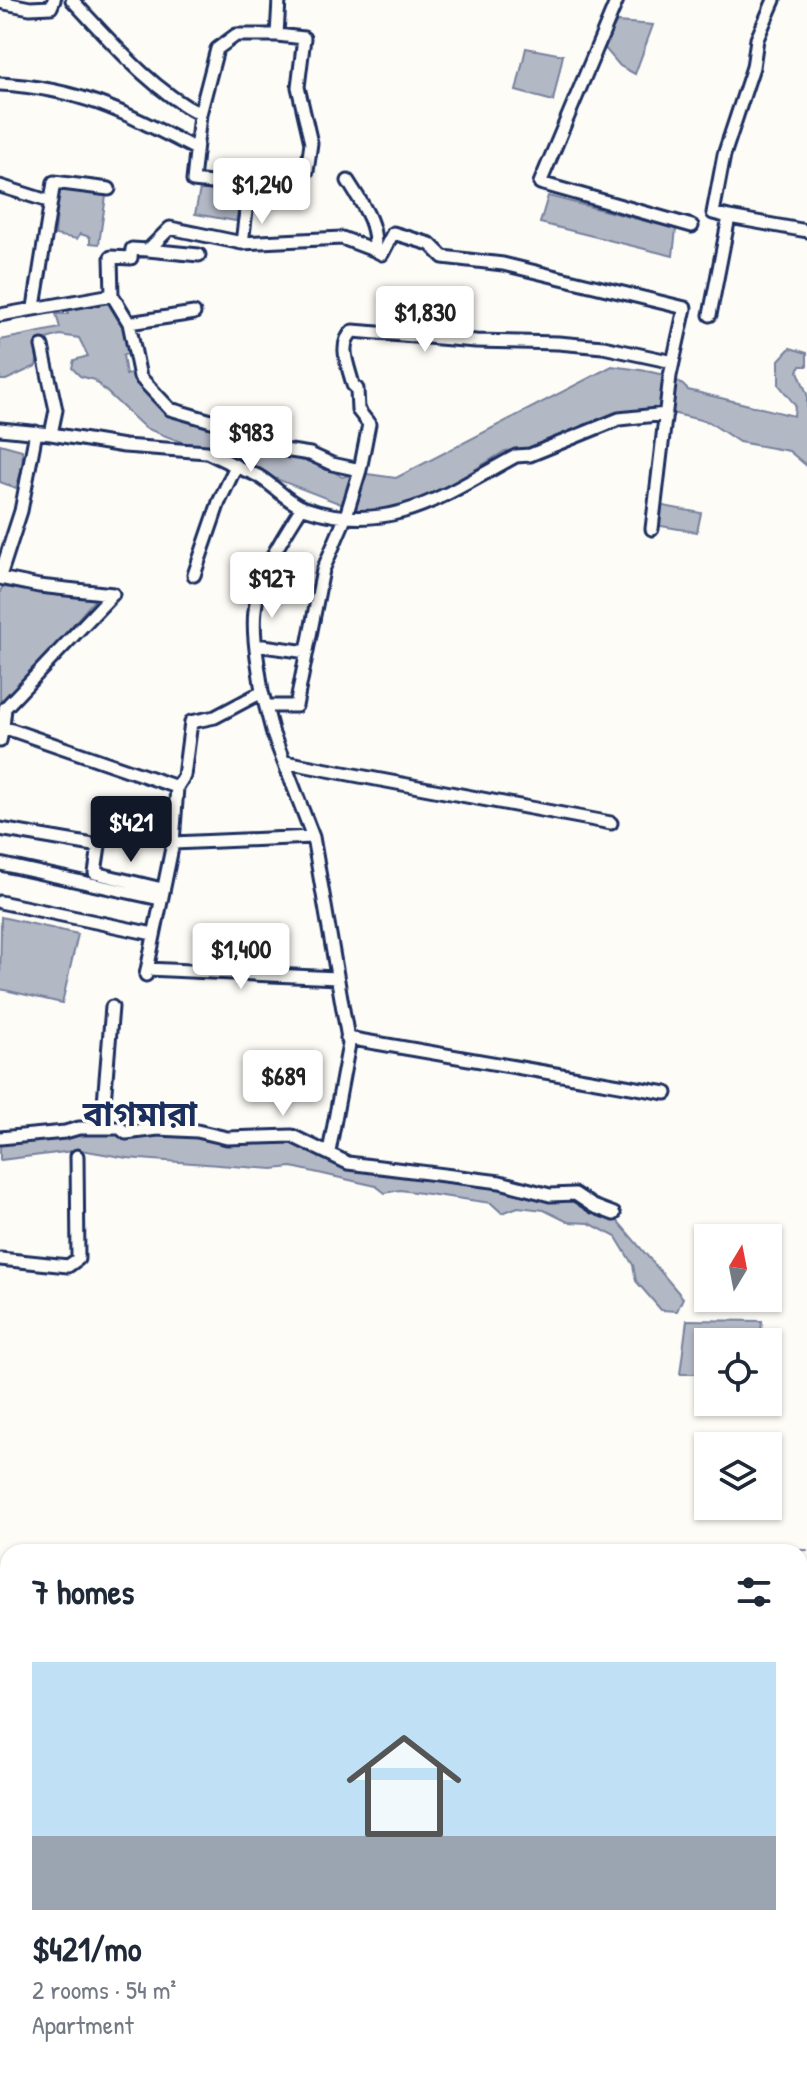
<!DOCTYPE html>
<meta charset="utf-8">
<style>
body{margin:0;font-family:"Patrick Hand","Noto Sans Bengali",sans-serif;background:#f6f6f7;color:#1f2937;height:100vh;display:flex;flex-direction:column;font-size:30px;white-space:nowrap}
*{box-sizing:border-box;margin:0}
p{font-size:26px;color:#747a83}
.icon{flex:none;width:44px;height:44px;fill:none;stroke:currentColor;stroke-width:2;stroke-linecap:round;stroke-linejoin:round}
.map{position:relative;flex:1;overflow:hidden}
.details{position:absolute;left:0px;top:1544px;width:808px;height:536px;display:flex;flex-direction:column;background:#fff;border-radius:24px 24px 0 0;box-shadow:0 2px 6px #0004}
.details>*{flex:none}
.needle{width:52px;rotate:10deg}
.fabs{position:absolute;left:694px;top:1224px;display:grid;gap:16px}
.fabs a{display:grid;place-items:center;width:88px;height:88px;border-radius:0px;background:#fff;box-shadow:0 2px 6px #0004;font-size:40px}
.price{position:absolute;translate:-50% -68px;padding:0 18px;border-radius:8px;background:#fff;color:#222;font-size:26px;line-height:52px;filter:drop-shadow(0 2px 4px #0008)}
.price::after{content:'';position:absolute;left:50%;top:48px;width:24px;height:18px;margin-left:-12px;background:inherit;clip-path:polygon(0 0,100% 0,50% 100%)}
.price.selected{background:#111827;color:#fff}
ul{padding:0;list-style:none}
li{display:grid;align-content:center;gap:16px;height:424px;padding:0 32px}
li span{display:grid;place-items:center;height:248px;border-radius:0px;color:#555}
li>.icon{margin-inline-start:auto}
span .icon{width:144px;height:144px;fill:#fffc;stroke-width:1}
li b{font-size:34px}
h2{display:flex;justify-content:space-between;align-items:center;height:96px;padding:0 32px;font-size:34px}
.map>svg:first-child{display:block}
.water{fill:#b3b8c5;stroke:#76819c;stroke-width:2}
.lines{fill:none;stroke-linecap:round;stroke-linejoin:round}
.stream{stroke:#76819c;stroke-width:2}
.canal{stroke:#b3b8c5;stroke-width:9}
.minor-casing{stroke:#1b2f5e;stroke-width:17}
.minor{stroke:#fdfcf7;stroke-width:11}
.labels{text-anchor:middle;dominant-baseline:central;stroke-width:7;stroke-linejoin:round;paint-order:stroke}
.district-label{font-size:34px;font-weight:bold;fill:#1b2f5e;stroke:#fdfcf7}
</style>
<div class="map">
<svg width="807" height="2080" viewBox="0 0 807 2080">
<rect width="100%" height="100%" fill="#fdfcf7"/>
<filter id="ink" filterUnits="userSpaceOnUse"><feTurbulence type="fractalNoise" baseFrequency=".0125" numOctaves="2"/><feDisplacementMap in="SourceGraphic" scale="16" xChannelSelector="R" yChannelSelector="G"/><feConvolveMatrix kernelMatrix="1 2 1 2 8 2 1 2 1" color-interpolation-filters="sRGB"/></filter>
<g filter="url(#ink)">
<path class="water" d="M 617,22 L 653,25 L 635,74 L 620,66 L 603,46 Z
M 526,48 L 563,55 L 553,101 L 516,91 Z
M 204,186 L 243,189 L 236,221 L 195,214 L 200,189 Z
M 59,189 L 106,196 L 99,244 L 90,243 L 90,237 L 80,234 L 77,239 L 55,235 Z
M 548,196 L 676,229 L 673,256 L 540,223 Z
M 112,299 L 134,353 L 123,355 L 126,375 L 136,373 L 146,392 L 173,415 L 311,457 L 342,477 L 360,473 L 396,478 L 612,366 C 636,370 672,371 688,390 L 794,416 L 795,405 L 779,385 L 779,360 L 790,348 L 807,353 L 807,366 L 800,366 L 798,371 L 807,394 L 807,466 L 789,451 L 739,442 L 709,422 L 655,409 L 619,413 L 532,448 L 505,451 L 430,497 L 395,509 L 359,511 L 145,428 L 94,380 L 80,376 L 72,368 L 74,360 L 88,356 L 79,338 L 60,335 L 40,341 L 36,366 L 6,380 L 0,380 L 0,340 L 60,328 L 56,314 L 68,314 L 68,305 Z
M 0,444 L 22,450 L 23,466 L 16,488 L 0,482 Z
M 658,505 L 701,513 L 697,532 L 655,525 Z
M 2,587 L 97,597 L 0,709 L 0,592 Z
M 1,917 L 78,934 L 62,1003 L 0,989 Z
M 69,1134 L 198,1136 L 246,1143 L 278,1138 L 300,1142 L 322,1156 L 547,1197 L 574,1197 L 616,1219 L 683,1298 L 677,1311 L 661,1310 L 636,1281 L 633,1265 L 616,1237 L 589,1223 L 568,1222 L 544,1210 L 518,1207 L 502,1213 L 491,1203 L 400,1190 L 385,1193 L 376,1186 L 292,1167 L 273,1169 L 127,1158 L 81,1150 L 0,1160 L 0,1141 Z
M 687,1320 L 762,1321 L 760,1342 L 708,1342 L 708,1374 L 680,1374 Z"/>
<g class="lines">
<path class="stream" d="M 743,1552 L 807,1550"/>
<path class="canal" d="M 800,1797 L 807,1792"/>
<g class="minor-casing">
<path id="minor" d="M 72,0 C 110,40 150,89 200,114 L 217,49 L 236,35 L 277,35 L 279,0
M 617,0 L 540,183 L 692,226
M 0,2 L 30,8 L 51,7 L 54,0
M 277,35 L 304,38 L 298,87 L 311,143 L 307,171
M 0,84 C 80,88 126,113 196,149
M 0,186 L 51,202
M 729,217 L 713,213 L 724,155 L 753,67 L 757,39 L 774,0
M 242,243 L 342,238 L 374,250 C 379,225 360,201 348,181
M 148,250 L 199,255
M 374,250 L 382,254 L 393,233 L 430,244 L 443,257 L 503,264 L 685,308 L 670,376 L 652,529
M 112,295 L 111,257 L 131,258 L 132,249 L 148,250 L 170,228 L 242,243 L 249,187 L 193,181 L 200,114
M 34,307 L 54,182 L 109,189
M 0,315 L 112,295 L 129,323 L 140,377 L 170,409 L 232,427 L 284,450 L 310,454 L 332,464 L 360,470
M 710,315 L 729,217 L 807,231
M 129,323 L 194,313
M 0,429 L 51,434 L 56,410 L 42,346
M 51,434 L 124,446 L 207,452 L 236,466 L 219,502 L 194,575
M 236,466 C 243,470 251,472 258,476 C 274,485 287,502 304,508 C 390,537 444,495 516,456 L 530,455 L 619,419 L 666,414
M 0,576 L 21,511 L 36,432
M 0,578 L 39,586 L 113,594
M 256,645 L 307,652
M 262,692 C 259,666 252,637 255,610 C 258,573 283,538 302,507
M 266,706 L 296,706 L 323,570 L 346,516 L 360,470 L 369,424 L 358,410 L 357,389 L 353,385 C 349,367 337,345 353,331 L 476,341 L 558,343 L 603,347 L 673,362
M 3,727 L 5,708 L 113,594
M 0,741 L 3,727 L 177,787
M 285,762 L 611,823
M 0,829 L 99,846 L 95,873 L 162,889
M 173,843 L 313,837 L 349,1044 L 329,1152
M 0,864 L 160,899
M 0,902 L 153,934
M 147,969 L 337,978
M 146,975 L 173,843 L 177,787 L 184,776 L 191,722 L 215,717 L 262,692 L 273,734 L 313,837
M 347,1038 L 666,1093
M 102,1127 L 112,1007
M 0,1138 L 65,1132 L 79,1128 L 120,1128 L 126,1133 L 158,1129 L 197,1131 L 227,1138 L 292,1136 L 348,1163 L 500,1182 L 550,1195 L 575,1194 L 593,1206 L 614,1214
M 0,1259 L 68,1266 L 78,1259 L 77,1156
M 800,1766 L 807,1766
M 0,1902 L 8,1905"/>
</g>
<use href="#minor" class="minor"/>
</g>
</g>
<g class="labels">
<g class="district-label">
<text x="140" y="1114">বাগমারা</text>
</g>
</g>
</svg>
<div class="fabs">
<a><svg class="needle" viewBox="-14 -14 28 28"><path d="M0-13l5 13h-10z" fill="#e53935"/><path d="M0 13l5-13h-10z" fill="#747a83"/></svg></a>
<a><svg class="icon" aria-label="locate" viewBox="0 0 24 24"><circle cx="12" cy="12" r="6"/><path d="M12 2v4M12 18v4M2 12h4M18 12h4"/></svg></a>
<a><svg class="icon" aria-label="layers" viewBox="0 0 24 24"><path d="M12 4l9 5-9 5-9-5zM3 14l9 5 9-5"/></svg></a>
</div>
<b class="price" style="left:262px;top:226px">$1,240</b>
<b class="price" style="left:425px;top:354px">$1,830</b>
<b class="price" style="left:251px;top:474px">$983</b>
<b class="price" style="left:272px;top:620px">$927</b>
<b class="price selected" style="left:131px;top:864px">$421</b>
<b class="price" style="left:241px;top:991px">$1,400</b>
<b class="price" style="left:283px;top:1118px">$689</b>
<section class="details">
<h2>7 homes<svg class="icon" aria-label="filters" viewBox="0 0 24 24"><path d="M4 7h16M4 17h16"/><circle cx="9" cy="7" r="2"/><circle cx="15" cy="17" r="2"/></svg></h2>
<ul>
<li><span style="background:linear-gradient(#bfe0f5 70%,#9aa5b1 0)"><svg class="icon" aria-label="home" viewBox="0 0 24 24"><path d="M3 11l9-7 9 7M6 9v11h12V9"/></svg></span><div><b>$421/mo</b><p>2 rooms · 54 m²</p><p>Apartment</p></div></li>
</ul>
</section>
</div>
